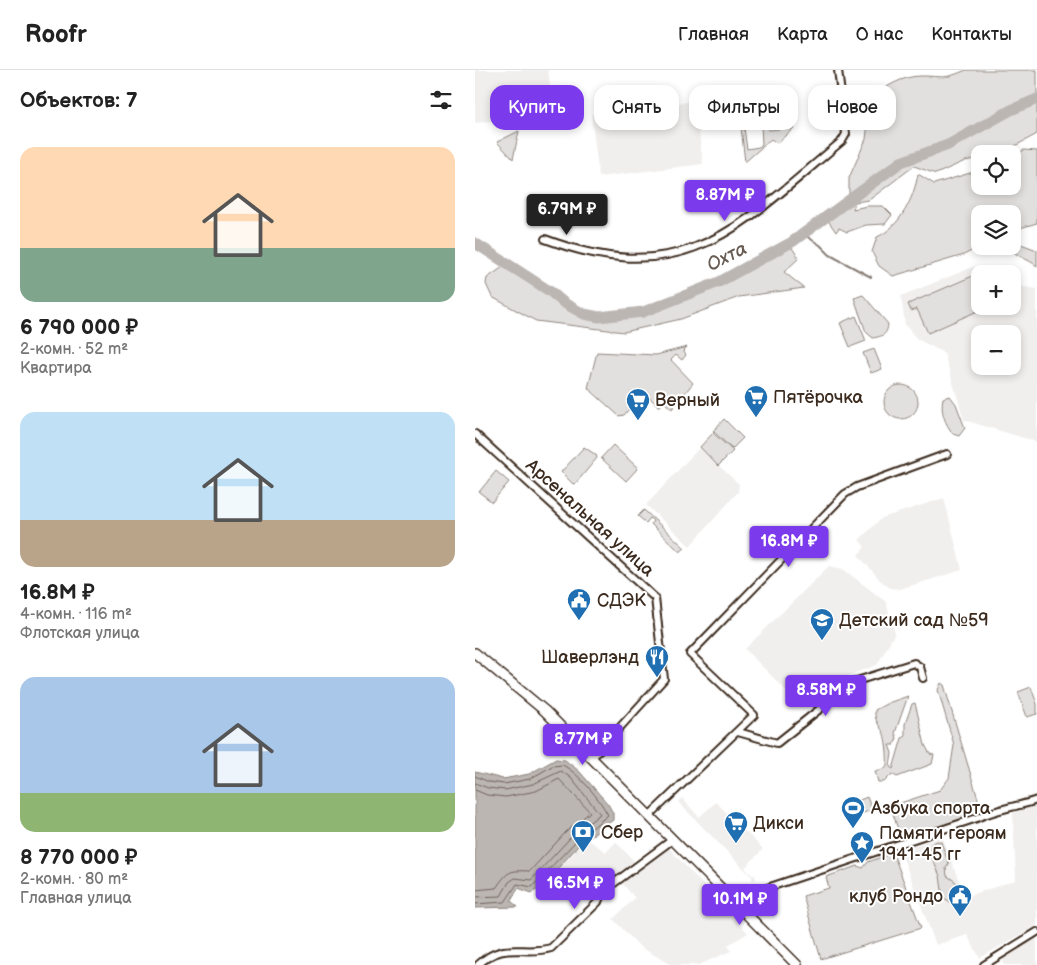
<!DOCTYPE html>
<html lang="ru">
<meta charset="utf-8">
<style>
body{margin:0;font-family:"Balsamiq Sans",sans-serif;background:#f2f2f2;color:#222;height:100vh;display:flex;flex-direction:column;font-size:19px;white-space:nowrap}
*{box-sizing:border-box;margin:0}
p{font-size:16px;color:#767676}
.icon{flex:none;width:28px;height:28px;fill:none;stroke:currentColor;stroke-width:2;stroke-linecap:round;stroke-linejoin:round}
.map{position:relative;flex:1;overflow:hidden}
.drawer{display:flex;flex-direction:column;background:#fff;width:475px}
.drawer>*{flex:none}
.hud{position:absolute;left:15px;top:15px;width:471px;height:45px;display:flex;gap:10px}
.controls{position:absolute;left:496px;top:75px;display:grid;gap:10px}
.controls a{display:grid;place-items:center;width:50px;height:50px;border-radius:10px;background:#fff;box-shadow:0 2px 8px #0003;font-size:25px}
.price{position:absolute;translate:-50% -42px;padding:0 11px;border-radius:5px;background:#7c3aed;color:#fff;font-size:16px;line-height:32px;filter:drop-shadow(0 1px 2px #0008)}
.price::after{content:'';position:absolute;left:50%;top:30px;width:15px;height:11px;margin-left:-8px;background:inherit;clip-path:polygon(0 0,100% 0,50% 100%)}
.price.current{background:#222;color:#fff}
ul{padding:0;list-style:none}
li{display:grid;align-content:center;gap:10px;height:265px;padding:0 20px}
li span{display:grid;place-items:center;height:155px;border-radius:15px;color:#555}
li>.icon{margin-inline-start:auto}
span .icon{width:90px;height:90px;fill:#fffc;stroke-width:1}
li b{font-size:21px}
h2{display:flex;justify-content:space-between;align-items:center;height:60px;padding:0 20px;font-size:21px}
.chip{padding:0 18px;border-radius:15px;background:#fff;box-shadow:0 2px 8px #0003;font-size:18px;line-height:45px}
.chip.current{background:#7c3aed;color:#fff}
header{display:flex;align-items:center;gap:30px;box-sizing:border-box;height:70px;padding:0 25px;background:#fff;border-bottom:1px solid #e0e0e0}
header strong{font-size:24px}
nav{display:flex;gap:28px;margin-inline-start:auto;font-size:18px}
main{display:flex;flex:1;min-height:0}
.map>svg:first-child{display:block}
.built{fill:#f1efee;fill-rule:evenodd}
.green{fill:#e2e0de;stroke:#8e857e}
.water{fill:#bcb6b3;stroke:#887e77}
.lines{fill:none;stroke-linecap:round;stroke-linejoin:round}
.shore{stroke:#6f625a;stroke-width:1}
.stream{stroke:#887e77;stroke-width:2}
.river{stroke:#bcb6b3;stroke-width:11}
.minor-casing{stroke:#3b2a1e;stroke-width:10}
.secondary-casing{stroke:#3b2a1e;stroke-width:12}
.minor{stroke:#fff;stroke-width:6}
.secondary{stroke:#fff;stroke-width:9}
.labels{text-anchor:middle;dominant-baseline:central;stroke-width:4;stroke-linejoin:round;paint-order:stroke}
.poi-label{font-size:18px;fill:#3b2a1e;stroke:#fff;text-anchor:start}
.street-label{font-size:18px;fill:#3b2a1e;stroke:#fff}
.water-label{font-size:19px;font-style:italic;fill:#685b52;stroke:#fff}
</style>
<header>
<strong>Roofr</strong>
<nav><a>Главная</a><a>Карта</a><a>О нас</a><a>Контакты</a></nav>
</header>
<main>
<section class="drawer">
<h2>Объектов: 7<svg class="icon" aria-label="filters" viewBox="0 0 24 24"><path d="M4 7h16M4 17h16"/><circle cx="9" cy="7" r="2"/><circle cx="15" cy="17" r="2"/></svg></h2>
<ul>
<li><span style="background:linear-gradient(#ffd9b3 65%,#7fa58c 0)"><svg class="icon" aria-label="home" viewBox="0 0 24 24"><path d="M3 11l9-7 9 7M6 9v11h12V9"/></svg></span><div><b>6 790 000 ₽</b><p>2-комн. · 52 m²</p><p>Квартира</p></div></li>
<li><span style="background:linear-gradient(#bfe0f5 70%,#b9a48a 0)"><svg class="icon" aria-label="home" viewBox="0 0 24 24"><path d="M3 11l9-7 9 7M6 9v11h12V9"/></svg></span><div><b>16.8M ₽</b><p>4-комн. · 116 m²</p><p>Флотская улица</p></div></li>
<li><span style="background:linear-gradient(#a9c7e8 75%,#8fb573 0)"><svg class="icon" aria-label="home" viewBox="0 0 24 24"><path d="M3 11l9-7 9 7M6 9v11h12V9"/></svg></span><div><b>8 770 000 ₽</b><p>2-комн. · 80 m²</p><p>Главная улица</p></div></li>
</ul>
</section>
<div class="map">
<svg width="562" height="895" viewBox="0 0 562 895">
<rect width="100%" height="100%" fill="#fff"/>
<filter id="ink" filterUnits="userSpaceOnUse"><feTurbulence type="fractalNoise" baseFrequency=".02" numOctaves="2"/><feDisplacementMap in="SourceGraphic" scale="10" xChannelSelector="R" yChannelSelector="G"/><feConvolveMatrix kernelMatrix="1 2 1 2 8 2 1 2 1" color-interpolation-filters="sRGB"/></filter>
<g filter="url(#ink)">
<path class="built" d="M 0,0 L 73,0 L 79,43 L 0,53 Z
M 220,31 L 228,94 L 124,107 L 116,44 Z
M 498,197 L 512,204 L 505,204 L 505,236 L 538,236 L 538,215 L 562,219 L 562,372 L 489,350 L 469,283 L 442,269 L 430,255 L 426,226 ZM 505,264 L 538,264 L 538,296 L 505,296 Z
M 238,363 L 258,381 L 244,396 L 264,414 L 263,422 L 215,476 L 171,435 Z
M 469,428 L 487,500 L 425,519 L 415,518 L 406,511 L 383,485 L 390,477 L 384,470 L 407,448 Z
M 354,496 L 368,499 L 411,532 L 420,563 L 402,595 L 377,604 L 325,635 L 270,579 Z
M 207,728 L 224,747 L 241,732 L 288,779 L 270,798 L 277,805 L 280,805 L 281,810 L 277,810 L 277,807 L 203,732 Z
M 562,735 L 562,855 L 505,888 L 492,865 L 461,875 L 426,783 L 428,780 L 467,766 L 490,827 L 541,810 L 538,743 Z
M 112,769 L 131,782 L 141,772 L 160,792 L 114,827 L 99,832 L 74,809 Z
M 192,776 L 273,863 L 253,875 L 256,881 L 224,895 L 197,895 L 165,877 L 138,849 L 160,828 L 145,811 Z
M 562,868 L 562,895 L 529,895 L 527,888 Z"/>
<path class="green" d="M 491,0 L 562,0 L 562,64 L 529,82 L 505,84 L 505,88 L 490,91 L 461,104 L 439,96 L 394,130 L 380,132 L 378,139 L 392,136 L 408,136 L 417,145 L 410,154 L 391,155 L 372,162 L 364,158 L 361,162 L 352,149 L 374,130 L 374,108 L 391,69 L 396,28 C 410,17 427,6 446,6 C 469,6 468,10 491,0 Z
M 314,51 L 319,56 L 318,59 L 302,73 L 296,69 L 270,92 L 266,57 L 269,58 L 272,79 L 284,77 L 287,74 L 286,55 L 291,54 L 294,60 L 305,59 L 305,52 Z
M 44,61 L 38,89 L 22,72 Z
M 549,80 L 562,81 L 562,153 L 538,160 L 538,144 L 505,144 L 505,176 L 489,185 L 418,206 L 404,196 L 397,182 L 402,167 C 425,157 439,128 443,104 L 459,114 L 505,100 L 505,116 L 538,116 L 538,87 Z
M 538,171 L 562,180 L 562,196 C 552,188 541,187 533,176 L 538,176 Z
M 315,175 L 324,188 L 309,202 L 329,218 L 264,227 L 206,249 L 149,262 L 61,251 L 17,227 L 11,214 L 12,208 L 28,197 C 40,205 53,211 65,218 C 77,226 89,239 102,244 C 162,266 264,204 315,175 Z
M 500,205 L 505,215 L 505,236 L 514,236 L 453,263 L 442,239 L 436,241 L 433,234 Z
M 388,225 L 413,254 C 412,265 408,266 398,268 L 391,262 L 379,228 Z
M 381,246 L 391,271 L 375,277 L 365,253 Z
M 212,277 L 208,281 L 211,285 L 207,290 L 201,285 L 196,290 L 218,313 L 197,339 L 189,332 L 184,337 L 169,322 L 149,345 L 144,346 L 113,318 L 122,282 L 181,285 Z
M 399,279 L 407,299 L 396,303 L 388,283 Z
M409 332a17 17 0 1 1 34 0a17 17 0 1 1-34 0Z
M 475,326 L 481,334 L 490,358 L 484,366 L 478,364 C 470,353 465,342 468,328 Z
M 249,349 L 268,368 L 257,379 L 238,361 Z
M 238,363 L 258,381 L 243,396 L 225,377 Z
M 138,375 L 163,398 L 151,411 L 126,388 Z
M 109,377 L 121,385 L 122,388 L 101,413 L 98,414 L 86,402 Z
M 21,401 L 34,412 L 17,432 L 4,422 Z
M 169,440 L 210,478 L 205,482 L 176,454 L 178,451 L 175,448 L 171,453 L 163,446 Z
M 466,613 L 469,615 L 506,739 L 490,749 L 426,769 L 415,734 L 419,735 L 465,720 L 474,708 L 479,675 L 463,620 Z
M 556,617 L 562,634 L 562,644 L 552,647 L 543,622 Z
M 433,626 L 420,663 L 422,668 L 419,675 L 414,675 L 417,683 L 415,697 L 418,699 L 427,668 L 430,666 L 430,654 L 437,634 L 440,633 L 450,675 L 455,684 L 459,685 L 457,694 L 422,707 L 417,704 L 409,712 L 403,712 L 400,701 C 403,700 408,700 411,697 C 414,694 411,666 408,662 C 404,655 399,650 400,640 L 413,633 Z
M 392,727 L 397,740 L 371,749 L 368,737 Z
M 462,771 L 466,772 L 474,794 L 471,798 L 472,806 L 480,811 L 487,825 L 484,833 L 479,835 L 468,827 L 465,806 L 454,781 L 456,774 Z
M 418,783 L 446,858 L 346,889 L 328,826 L 354,818 L 351,807 L 382,796 L 388,798 L 393,792 Z"/>
<path class="water" d="M 81,689 L 90,690 L 104,701 L 133,734 L 138,743 L 138,750 L 104,775 L 66,817 L 57,823 L 43,818 L 36,831 L 43,837 L 0,838 L 0,702 L 28,709 L 54,704 Z"/>
<g class="lines">
<path class="shore" d="M 0,706 L 14,712 L 29,714 L 55,709 L 77,696 L 88,695 C 104,704 125,729 133,745 L 101,771 L 57,817 L 42,814 L 30,832 L 0,834
M 0,713 L 13,718 L 30,720 L 58,714 L 86,701 L 96,708 L 125,744 L 96,767 L 56,810 L 40,808 L 34,812 L 26,826 L 0,827
M 0,720 L 12,725 L 31,727 L 61,721 L 84,709 L 115,742 L 91,762 L 55,801 C 34,800 33,801 21,818 L 0,820"/>
<path class="stream" d="M 328,164 L 345,175 L 355,185 L 396,207"/>
<path class="river" d="M 0,173 L 76,222 L 89,233 L 109,244 L 124,247 L 168,242 L 244,212 L 317,172 L 426,92 L 473,75 L 536,40 L 562,29"/>
<g class="minor-casing">
<path id="minor" d="M 70,169 C 212,222 266,155 367,71 L 371,64 L 363,0
M 0,364 L 180,528 L 189,609 L 117,688
M 263,662 L 302,673 L 351,634 L 369,615 L 439,593 L 445,597 L 448,608
M 174,746 L 279,645 L 215,584 L 370,424 L 382,417 L 472,384
M 263,837 L 283,821 L 502,748 C 521,739 542,737 562,730
M 3,895 C 29,870 47,886 76,878 L 123,832 L 127,822 L 197,770
M 509,895 L 562,862"/>
</g>
<g class="secondary-casing">
<path id="secondary" d="M 0,583 L 70,641 L 322,895"/>
</g>
<use href="#minor" class="minor"/>
<use href="#secondary" class="secondary"/>
</g>
</g>
<defs>
<g id="supermarket-pin" transform="scale(1.25)"><path d="M0 17L-7.5 6A9.5 9.5 0 1 1 7.5 6Z" fill="#1f6fb2" stroke="#fff"/><path d="M-6-5.5h2.5l.6 2H6L4.5 2H-2.5L-4.4-4H-6ZM-1.5 3.2a1.3 1.3 0 1 0 .1 0ZM3 3.2a1.3 1.3 0 1 0 .1 0Z" fill="#fff"/></g>
<g id="civic-pin" transform="scale(1.25)"><path d="M0 17L-7.5 6A9.5 9.5 0 1 1 7.5 6Z" fill="#1f6fb2" stroke="#fff"/><path d="M-.6-6.5H3V-4.5H.6V-3L4-1V1h2V6H-6V1h2V-1L-.6-3ZM-1.2 2.5V6h2.4V2.5Z" fill="#fff"/></g>
<g id="school-pin" transform="scale(1.25)"><path d="M0 17L-7.5 6A9.5 9.5 0 1 1 7.5 6Z" fill="#1f6fb2" stroke="#fff"/><path d="M0-5L7-2L0 1L-7-2ZM-4 1L0 2.5L4 1V4Q0 6-4 4Z" fill="#fff"/></g>
<g id="restaurant-pin" transform="scale(1.25)"><path d="M0 17L-7.5 6A9.5 9.5 0 1 1 7.5 6Z" fill="#1f6fb2" stroke="#fff"/><path d="M-5-6h1v4h1v-4h1v4h1v-4h1v5L-1.5 .5V6h-2V.5L-5-1ZM5-6V6H3V1.5H1.5Q1.5-4 5-6Z" fill="#fff"/></g>
<g id="stadium-pin" transform="scale(1.25)"><path d="M0 17L-7.5 6A9.5 9.5 0 1 1 7.5 6Z" fill="#1f6fb2" stroke="#fff"/><path d="M0-5a6.5 5 0 1 0 0 10a6.5 5 0 1 0 0-10ZM-3.5-1.8h7v3.6h-7Z" fill="#fff"/></g>
<g id="bank-pin" transform="scale(1.25)"><path d="M0 17L-7.5 6A9.5 9.5 0 1 1 7.5 6Z" fill="#1f6fb2" stroke="#fff"/><path d="M-6-4H6V4H-6ZM0-2.3a2.3 2.3 0 1 0 0 4.6a2.3 2.3 0 1 0 0-4.6Z" fill="#fff"/></g>
<g id="sight-pin" transform="scale(1.25)"><path d="M0 17L-7.5 6A9.5 9.5 0 1 1 7.5 6Z" fill="#1f6fb2" stroke="#fff"/><path d="M0-6L1.8-2.2L6-1.7L2.9 1.2L3.7 5.4L0 3.3L-3.7 5.4L-2.9 1.2L-6-1.7L-1.8-2.2Z" fill="#fff"/></g>
</defs>
<g fill-rule="evenodd">
<use href="#supermarket-pin" x="281" y="327"/>
<use href="#supermarket-pin" x="163" y="330"/>
<use href="#civic-pin" x="104" y="530"/>
<use href="#school-pin" x="347" y="550"/>
<use href="#restaurant-pin" x="182" y="587"/>
<use href="#stadium-pin" x="378" y="738"/>
<use href="#supermarket-pin" x="261" y="753"/>
<use href="#bank-pin" x="108" y="762"/>
<use href="#sight-pin" x="387" y="773"/>
<use href="#civic-pin" x="485" y="826"/>
</g>
<g class="labels">
<g class="poi-label">
<text x="298" y="327">Пятёрочка</text>
<text x="180" y="330">Верный</text>
<text x="122" y="530">СДЭК</text>
<text x="364" y="550">Детский сад №59</text>
<text x="164" y="587" text-anchor="end">Шаверлэнд</text>
<text x="396" y="738">Азбука спорта</text>
<text x="278" y="753">Дикси</text>
<text x="126" y="762">Сбер</text>
<text x="404" y="763">Памяти героям<tspan x="404" dy="21">1941-45 гг</tspan></text>
<text x="468" y="826" text-anchor="end">клуб Рондо</text>
</g>
<g class="street-label">
<text transform="translate(115 448) rotate(42)">Арсенальная улица</text>
</g>
<g class="water-label">
<text transform="translate(252 187) rotate(-27)">Охта</text>
</g>
</g>
</svg>
<div class="controls">
<a><svg class="icon" aria-label="locate" viewBox="0 0 24 24"><circle cx="12" cy="12" r="6"/><path d="M12 2v4M12 18v4M2 12h4M18 12h4"/></svg></a>
<a><svg class="icon" aria-label="layers" viewBox="0 0 24 24"><path d="M12 4l9 5-9 5-9-5zM3 14l9 5 9-5"/></svg></a>
<a>+</a>
<a>−</a>
</div>
<b class="price" style="left:250px;top:152px">8.87M ₽</b>
<b class="price current" style="left:92px;top:166px">6.79M ₽</b>
<b class="price" style="left:314px;top:498px">16.8M ₽</b>
<b class="price" style="left:351px;top:647px">8.58M ₽</b>
<b class="price" style="left:108px;top:696px">8.77M ₽</b>
<b class="price" style="left:100px;top:840px">16.5M ₽</b>
<b class="price" style="left:265px;top:856px">10.1M ₽</b>
<div class="hud">
<a class="chip current">Купить</a>
<a class="chip">Снять</a>
<a class="chip">Фильтры</a>
<a class="chip">Новое</a>
</div>
</div>
</main>
